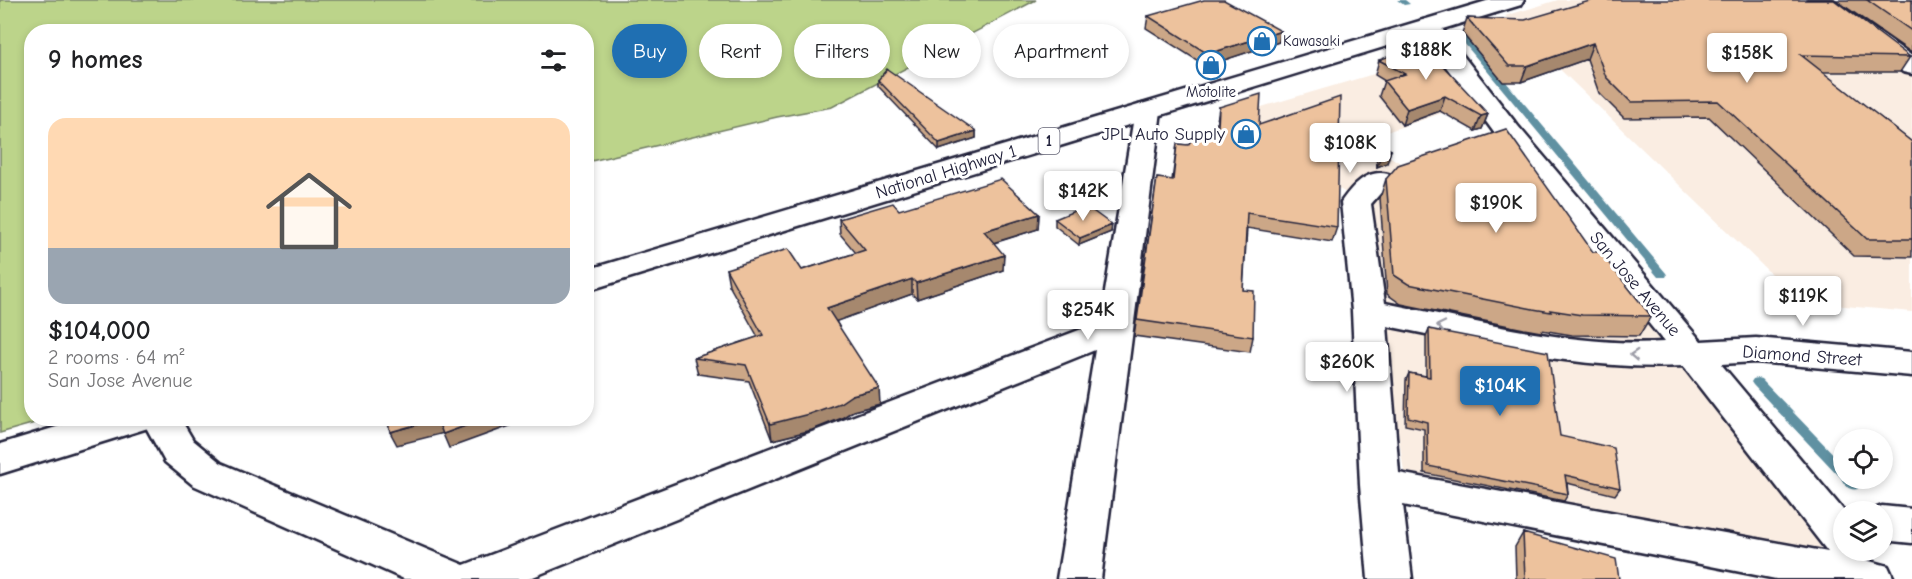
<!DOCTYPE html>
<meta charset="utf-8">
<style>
body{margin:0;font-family:"Comic Neue",sans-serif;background:#f2f2f2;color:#202124;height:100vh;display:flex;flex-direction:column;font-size:22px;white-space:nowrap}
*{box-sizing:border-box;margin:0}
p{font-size:20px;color:#757577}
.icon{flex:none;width:33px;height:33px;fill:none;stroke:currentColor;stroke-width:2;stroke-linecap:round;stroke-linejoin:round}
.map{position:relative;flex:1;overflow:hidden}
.drawer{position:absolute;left:24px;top:24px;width:570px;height:402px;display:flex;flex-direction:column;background:#fff;border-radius:24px;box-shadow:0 3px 9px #0003}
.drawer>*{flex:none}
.hud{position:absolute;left:612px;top:24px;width:570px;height:54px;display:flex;gap:12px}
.buttons{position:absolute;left:1833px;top:429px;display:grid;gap:12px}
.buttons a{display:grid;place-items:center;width:60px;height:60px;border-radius:50%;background:#fff;box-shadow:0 3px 9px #0003;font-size:30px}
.price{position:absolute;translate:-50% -51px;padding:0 14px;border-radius:6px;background:#fff;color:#222;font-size:20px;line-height:39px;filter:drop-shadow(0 2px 3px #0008)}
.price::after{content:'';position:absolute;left:50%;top:36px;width:18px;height:14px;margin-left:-9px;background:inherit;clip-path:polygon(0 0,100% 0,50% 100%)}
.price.selected{background:#1f6fb2;color:#fff}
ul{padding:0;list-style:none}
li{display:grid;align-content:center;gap:12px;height:318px;padding:0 24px}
li span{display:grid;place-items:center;height:186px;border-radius:18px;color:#555}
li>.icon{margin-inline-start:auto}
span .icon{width:108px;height:108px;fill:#fffc;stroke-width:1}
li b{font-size:26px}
h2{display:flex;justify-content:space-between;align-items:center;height:72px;padding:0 24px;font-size:26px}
.chip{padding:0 21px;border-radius:27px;background:#fff;box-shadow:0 3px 9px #0003;font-size:21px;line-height:54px}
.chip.selected{background:#1f6fb2;color:#fff}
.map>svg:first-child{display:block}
.built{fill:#faede2}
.green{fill:#bcd48a;stroke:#6f7b62;stroke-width:1.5}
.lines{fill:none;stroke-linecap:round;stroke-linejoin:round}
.stream{fill:#6191a2;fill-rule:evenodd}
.street-casing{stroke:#22223b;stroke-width:5}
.highway-casing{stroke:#22223b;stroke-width:5}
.street{fill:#fff;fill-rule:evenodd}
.highway{fill:#fff;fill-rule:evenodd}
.wall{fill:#cca787;stroke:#22223b;stroke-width:1.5}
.shaded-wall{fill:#a6886e;stroke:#22223b;stroke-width:1.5}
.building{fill:#edc29d;stroke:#22223b;stroke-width:1.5}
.oneway{stroke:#9c9ca7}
.labels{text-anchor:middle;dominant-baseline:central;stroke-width:6;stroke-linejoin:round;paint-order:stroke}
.far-poi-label{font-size:15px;fill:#22223b;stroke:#fff;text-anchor:start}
.shield{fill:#fff;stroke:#646476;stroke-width:1.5}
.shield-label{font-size:16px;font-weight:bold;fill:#22223b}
.poi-label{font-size:18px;fill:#22223b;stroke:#fff;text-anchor:end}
.street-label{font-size:18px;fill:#22223b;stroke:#fff}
</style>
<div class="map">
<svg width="1912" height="579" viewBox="0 0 1912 579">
<rect width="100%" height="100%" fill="#fff"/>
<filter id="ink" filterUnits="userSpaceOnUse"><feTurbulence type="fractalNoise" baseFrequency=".0167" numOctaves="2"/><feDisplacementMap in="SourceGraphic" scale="12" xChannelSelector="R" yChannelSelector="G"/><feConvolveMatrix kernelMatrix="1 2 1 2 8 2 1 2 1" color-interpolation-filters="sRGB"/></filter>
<g filter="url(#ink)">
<path class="built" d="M 1558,0 L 1810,0 L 1912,77 L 1912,312 L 1800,302 L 1505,16 Z
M 1418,61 L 1460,107 L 1363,140 L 1410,169 L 1511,142 L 1830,559 L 1405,479 L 1378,296 L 1370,207 L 1297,164 L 1344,146 L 1298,162 L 1256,142 L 1258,108 Z"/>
<path class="green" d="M 0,0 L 1036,0 L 832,107 L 777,117 L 587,162 L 586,32 L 32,32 L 32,418 L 49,419 L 0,433 Z"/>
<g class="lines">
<path class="stream" d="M 1397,0 L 1405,0 L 1410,4 L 1404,5 Z
M 1459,33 L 1465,33 L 1666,273 L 1667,275 L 1666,277 L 1658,277 L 1459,37 Z
M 1757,378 L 1761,379 L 1844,465 L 1844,478 L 1855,478 L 1859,485 L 1858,489 C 1849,491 1844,485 1841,478 L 1753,385 L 1751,382 L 1753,379 Z"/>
<g class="street-casing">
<path id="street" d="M 1808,0 L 1833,0 L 1912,56 L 1912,74 L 1903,72 Z
M 1428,19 L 1436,21 L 1518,126 L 1701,341 L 1756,338 L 1912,352 L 1912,376 L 1756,362 L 1721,364 L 1845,512 L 1844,550 L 1861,550 L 1851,556 L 1888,566 L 1894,579 L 1776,579 L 1403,505 L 1412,579 L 1368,579 L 1360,485 L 1352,311 L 1341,202 C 1353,185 1367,169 1388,174 L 1392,180 L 1371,204 L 1385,303 C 1476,321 1570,347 1664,342 L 1498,138 L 1420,31 L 1416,26 L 1420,21 ZM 1387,326 C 1485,346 1582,371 1683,366 L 1828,552 L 1399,473 Z
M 1148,103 L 1157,105 L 1161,111 L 1101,579 L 1057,579 L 1095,350 L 528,579 L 404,579 L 193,485 L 165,462 L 141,418 L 180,418 L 193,440 L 221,463 L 464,565 L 1100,322 L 1135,111 L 1139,105 Z
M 1882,506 L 1912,509 L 1912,543 L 1882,540 L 1882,512 L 1867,512 Z"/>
</g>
<g class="highway-casing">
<path id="highway" d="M 1490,0 L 1524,0 L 1521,5 L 586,291 L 586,270 Z
M 86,418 L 154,418 L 148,428 L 0,474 L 0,444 Z"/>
</g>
<use href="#street" class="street"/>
<use href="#highway" class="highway"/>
</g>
<path class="wall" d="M 1836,0 L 1912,0 L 1912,53 Z
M 1148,16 L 1281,31 L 1279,42 L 1206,66 L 1146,28 Z
M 1467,18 L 1910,57 L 1900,72 L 1822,72 L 1912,142 L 1912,257 L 1854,256 L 1709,117 L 1624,118 L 1599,93 L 1587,59 L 1521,82 L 1503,82 L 1462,33 Z
M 1379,60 L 1488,114 L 1482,129 L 1475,131 L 1440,111 L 1402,125 L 1379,96 L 1384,81 L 1385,81 L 1375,75 Z
M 878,80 L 976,131 L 976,138 L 939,150 L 878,86 Z
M 1219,107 L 1259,125 L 1337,227 L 1332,242 L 1247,228 L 1243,290 L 1253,337 L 1250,352 L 1134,336 L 1157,178 L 1172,180 L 1177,144 L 1188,145 L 1216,128 Z
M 1380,143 L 1391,150 L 1387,163 L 1377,167 L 1376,155 Z
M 1386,179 L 1593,252 L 1651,316 L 1639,336 L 1572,335 L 1542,330 L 1541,332 L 1524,329 L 1401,304 L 1387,294 L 1380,198 Z
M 1039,214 L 1038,229 L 994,243 L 1003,270 L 917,299 L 912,294 L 836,321 L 880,404 L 853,411 L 842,418 L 812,430 L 772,440 L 749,381 L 698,374 L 694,358 L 758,337 L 729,285 L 726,269 L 802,270 L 856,253 L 840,234 L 839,219 Z
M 1055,219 L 1111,232 L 1079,245 L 1055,226 Z
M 1429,329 L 1560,436 L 1620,488 L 1615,495 L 1567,483 L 1568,494 L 1564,501 L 1424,473 L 1424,429 L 1405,425 L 1406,380 L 1409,373 L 1426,376 L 1426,336 Z
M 1523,533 L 1619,579 L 1516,579 L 1515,547 Z"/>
<path class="shaded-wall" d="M 1281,31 L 1279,42 L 1206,66 L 1208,54 Z
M 1593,43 L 1587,59 L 1521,82 L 1527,66 Z
M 1445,96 L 1440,111 L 1402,125 L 1407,109 Z
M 1488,114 L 1482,129 L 1475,131 L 1481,116 Z
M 976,131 L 976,138 L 939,150 L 939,143 Z
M 1391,150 L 1387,163 L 1377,167 L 1381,154 Z
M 1039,214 L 1038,229 L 983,246 L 984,231 Z
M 1112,225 L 1111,232 L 1079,245 L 1080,238 Z
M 1004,255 L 1003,270 L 917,299 L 916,283 Z
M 912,279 L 912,294 L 829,324 L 827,308 Z
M 879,388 L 880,404 L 853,411 L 842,418 L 812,430 L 772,440 L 770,424 L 852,395 Z
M 487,418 L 532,418 L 449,448 L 443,434 Z
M 437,419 L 444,433 L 397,445 L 390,432 Z"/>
<path class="building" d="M 1204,0 L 1224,0 L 1281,31 L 1208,54 L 1148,16 Z
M 1593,0 L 1834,0 L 1910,57 L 1801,55 L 1912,142 L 1912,239 L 1867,239 L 1718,101 L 1631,102 L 1606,77 L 1593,43 L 1527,66 L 1509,66 L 1467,18 L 1525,20 Z
M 1867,0 L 1912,0 L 1912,31 Z
M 1413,47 L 1430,52 L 1488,114 L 1481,116 L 1445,96 L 1407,109 L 1384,81 L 1405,74 L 1379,60 Z
M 887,69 L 976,131 L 939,143 L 878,80 Z
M 1261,94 L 1259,125 L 1340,97 L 1337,227 L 1247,213 L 1243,290 L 1254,291 L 1253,337 L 1137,320 L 1157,178 L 1173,180 L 1177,144 L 1188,145 L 1195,135 L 1218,128 L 1219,107 Z
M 1506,129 L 1593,252 L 1600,252 L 1651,316 L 1582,315 L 1550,310 L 1551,312 L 1533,309 L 1408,284 L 1394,275 L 1386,179 L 1398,165 Z
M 1380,143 L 1391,150 L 1381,154 Z
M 1001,179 L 1039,214 L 984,231 L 1004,255 L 916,283 L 912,279 L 827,308 L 879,388 L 852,395 L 840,403 L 809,414 L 770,424 L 746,365 L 694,358 L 763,335 L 726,269 L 788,249 L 802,270 L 865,250 L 839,219 L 893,203 L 899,210 Z
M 1086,206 L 1112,225 L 1080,238 L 1055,219 Z
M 1429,329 L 1548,352 L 1560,436 L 1614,448 L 1620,488 L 1565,475 L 1568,494 L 1428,466 L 1427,422 L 1408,417 L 1409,373 L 1430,377 Z
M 387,418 L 487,418 L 443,434 L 437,419 L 390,432 Z
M 1523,533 L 1616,559 L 1619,579 L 1525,579 Z"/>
<defs><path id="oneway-chevron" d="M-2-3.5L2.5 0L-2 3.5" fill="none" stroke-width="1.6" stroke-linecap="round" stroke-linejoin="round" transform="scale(1.5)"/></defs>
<g class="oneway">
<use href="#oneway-chevron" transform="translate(1441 326) rotate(-168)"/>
<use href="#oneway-chevron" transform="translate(1634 355) rotate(-177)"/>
</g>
</g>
<defs>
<g id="shop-ring" transform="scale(1.5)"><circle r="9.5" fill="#fff" stroke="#1f6fb2" stroke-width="1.5"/><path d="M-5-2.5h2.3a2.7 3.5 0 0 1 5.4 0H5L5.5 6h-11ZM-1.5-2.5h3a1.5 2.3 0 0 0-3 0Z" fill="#1f6fb2"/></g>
</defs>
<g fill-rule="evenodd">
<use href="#shop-ring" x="1262" y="41"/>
<use href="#shop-ring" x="1211" y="65"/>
<use href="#shop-ring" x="1246" y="134"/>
</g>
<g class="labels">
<g class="far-poi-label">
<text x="1283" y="41">Kawasaki</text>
<text x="1211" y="92" text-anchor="middle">Motolite</text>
</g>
<rect class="shield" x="1038.5" y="128" width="21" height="26" rx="4.5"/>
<g class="shield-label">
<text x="1049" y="141">1</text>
</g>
<g class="poi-label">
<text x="1225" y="134">JPL Auto Supply</text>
</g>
<g class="street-label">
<text transform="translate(946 172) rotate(-17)">National Highway 1</text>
<text transform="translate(1635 284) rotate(50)">San Jose Avenue</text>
<text transform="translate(1802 356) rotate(4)">Diamond Street</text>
</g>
</g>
</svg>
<div class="buttons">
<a><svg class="icon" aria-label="locate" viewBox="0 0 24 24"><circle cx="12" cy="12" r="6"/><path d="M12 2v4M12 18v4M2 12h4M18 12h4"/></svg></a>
<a><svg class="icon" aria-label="layers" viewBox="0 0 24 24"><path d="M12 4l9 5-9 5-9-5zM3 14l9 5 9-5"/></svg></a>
</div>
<b class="price" style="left:1426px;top:81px">$188K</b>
<b class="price" style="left:1747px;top:84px">$158K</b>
<b class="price" style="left:1350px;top:174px">$108K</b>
<b class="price" style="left:1083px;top:222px">$142K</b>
<b class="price" style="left:1496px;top:234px">$190K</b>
<b class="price" style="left:1803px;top:327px">$119K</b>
<b class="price" style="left:1088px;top:341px">$254K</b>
<b class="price" style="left:1347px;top:393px">$260K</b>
<b class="price selected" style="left:1500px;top:417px">$104K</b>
<div class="hud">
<a class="chip selected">Buy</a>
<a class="chip">Rent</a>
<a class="chip">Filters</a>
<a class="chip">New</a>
<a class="chip">Apartment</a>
</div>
<section class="drawer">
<h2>9 homes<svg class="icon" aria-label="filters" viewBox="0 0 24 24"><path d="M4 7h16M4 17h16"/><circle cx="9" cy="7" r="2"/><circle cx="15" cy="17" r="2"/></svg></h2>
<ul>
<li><span style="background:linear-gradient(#ffd9b3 70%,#9aa5b1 0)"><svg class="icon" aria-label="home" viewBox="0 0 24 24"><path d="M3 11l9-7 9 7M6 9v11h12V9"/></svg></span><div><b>$104,000</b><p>2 rooms · 64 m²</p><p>San Jose Avenue</p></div></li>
</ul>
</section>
</div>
